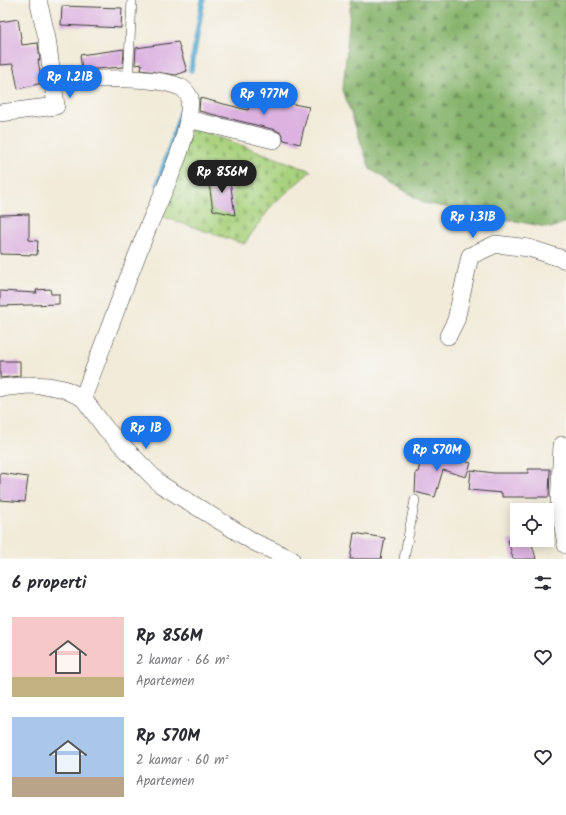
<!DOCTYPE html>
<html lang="id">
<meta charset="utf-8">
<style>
body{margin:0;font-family:Kalam,sans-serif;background:#f2f2f3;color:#2b2b33;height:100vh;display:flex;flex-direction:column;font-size:15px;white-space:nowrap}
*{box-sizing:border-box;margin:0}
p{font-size:13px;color:#7c7c81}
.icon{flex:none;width:22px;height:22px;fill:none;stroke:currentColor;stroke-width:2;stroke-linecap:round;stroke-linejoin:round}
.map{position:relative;height:559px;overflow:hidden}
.sheet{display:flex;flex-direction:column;background:#fff;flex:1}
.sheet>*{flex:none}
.fabs{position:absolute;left:510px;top:503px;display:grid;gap:8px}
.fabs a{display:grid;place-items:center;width:44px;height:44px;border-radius:0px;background:#fff;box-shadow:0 2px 10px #0003;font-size:20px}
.price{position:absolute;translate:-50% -34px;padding:0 9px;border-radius:14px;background:#1a73e8;color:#fff;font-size:13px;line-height:26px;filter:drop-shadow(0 1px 2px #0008)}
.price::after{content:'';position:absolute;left:50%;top:24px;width:12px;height:9px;margin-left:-6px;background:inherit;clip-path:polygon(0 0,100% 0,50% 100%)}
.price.selected{background:#222;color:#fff}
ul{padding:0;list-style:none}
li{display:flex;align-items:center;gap:12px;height:100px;padding:0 12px}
li span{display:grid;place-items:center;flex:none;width:112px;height:80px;border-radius:0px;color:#555}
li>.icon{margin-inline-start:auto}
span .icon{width:48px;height:48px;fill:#fffc;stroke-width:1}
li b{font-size:17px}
h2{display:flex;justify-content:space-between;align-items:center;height:48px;padding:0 12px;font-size:17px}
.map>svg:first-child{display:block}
.forest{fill:url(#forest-firs);stroke:#516844}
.cemetery{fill:url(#cemetery-stones);stroke:#62774c}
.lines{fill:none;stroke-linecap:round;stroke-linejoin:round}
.stream{stroke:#52a7ce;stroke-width:5.5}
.building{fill:#dcb3e0}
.lane-casing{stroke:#3c3b38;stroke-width:10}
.street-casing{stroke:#3c3b38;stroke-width:18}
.lane{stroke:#fff;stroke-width:9}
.street{stroke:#fff;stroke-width:17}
</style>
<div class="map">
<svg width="566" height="559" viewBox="0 0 566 559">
<defs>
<pattern id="forest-firs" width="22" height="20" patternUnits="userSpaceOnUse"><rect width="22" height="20" fill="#86b46c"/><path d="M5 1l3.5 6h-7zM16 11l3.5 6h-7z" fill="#6d9258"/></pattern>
<pattern id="cemetery-stones" width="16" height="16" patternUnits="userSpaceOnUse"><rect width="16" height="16" fill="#a8d27d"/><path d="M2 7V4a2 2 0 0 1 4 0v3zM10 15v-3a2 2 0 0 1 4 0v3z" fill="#90b46b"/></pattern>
</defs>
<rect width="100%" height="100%" fill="#f6f6f2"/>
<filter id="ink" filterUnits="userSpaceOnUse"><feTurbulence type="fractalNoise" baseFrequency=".025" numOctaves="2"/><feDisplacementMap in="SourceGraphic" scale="8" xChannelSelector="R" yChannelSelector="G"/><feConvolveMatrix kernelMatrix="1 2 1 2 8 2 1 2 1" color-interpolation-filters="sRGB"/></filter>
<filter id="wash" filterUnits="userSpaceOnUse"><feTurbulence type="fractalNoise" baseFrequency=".012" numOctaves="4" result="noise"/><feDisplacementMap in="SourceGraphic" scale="16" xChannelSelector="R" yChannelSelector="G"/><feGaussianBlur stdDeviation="0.9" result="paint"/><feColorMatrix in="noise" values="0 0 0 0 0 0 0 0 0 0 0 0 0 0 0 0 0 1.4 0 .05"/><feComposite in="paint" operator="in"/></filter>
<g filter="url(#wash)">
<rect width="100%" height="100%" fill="#f2ebd9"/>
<path class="forest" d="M 351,0 L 566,0 L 566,222 L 551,228 L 424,203 L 370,169 L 343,90 Z"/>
<path class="cemetery" d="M 192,127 L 311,171 L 273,204 L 244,244 L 161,216 Z"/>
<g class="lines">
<path class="stream" d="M 191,70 L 203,0
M 158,184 L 181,112"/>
</g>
<g id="blocks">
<path class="building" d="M 62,6 L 122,8 L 121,28 L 61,25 Z
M 18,19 L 22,45 L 38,43 L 40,60 L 38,60 L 42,83 L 18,89 L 13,64 L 0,65 L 0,22 Z
M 178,42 L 187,71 L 176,75 L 141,70 L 142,64 L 135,65 L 136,48 Z
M 124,49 L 123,67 L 82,70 L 80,55 Z
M 251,96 L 309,107 L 300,144 L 284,140 L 281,133 L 276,130 L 199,111 L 200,98 L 248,110 Z
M 229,174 L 235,215 L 213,210 L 208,177 Z
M 29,214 L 29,240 L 38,241 L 37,255 L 0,254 L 0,215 Z
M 50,289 L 51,294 L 59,294 L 59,304 L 0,306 L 0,291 L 37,293 L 36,290 Z
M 0,361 L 20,361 L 20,376 L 0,378 Z
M 423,450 L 471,463 L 466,477 L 443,470 L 435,497 L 415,492 L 416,472 L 418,472 Z
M 528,469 L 550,469 L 549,497 L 502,497 L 502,493 L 469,490 L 471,470 L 494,473 L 528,473 Z
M 0,473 L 28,477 L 25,502 L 0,500 Z
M 354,533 L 385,538 L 381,559 L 350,559 Z
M 508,540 L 531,540 L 536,559 L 513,559 Z"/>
</g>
</g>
<g filter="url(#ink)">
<use href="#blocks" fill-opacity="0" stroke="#3c3b38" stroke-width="1"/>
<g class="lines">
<g class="lane-casing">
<path id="lane" d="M 128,80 L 132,0
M 404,559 L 415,500"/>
</g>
<g class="street-casing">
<path id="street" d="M 53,81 C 85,80 152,74 180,87 C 185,89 188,94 190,98 C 189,143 166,184 149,225 C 126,282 105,340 83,398
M 0,113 L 56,106 L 47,38 L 38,0
M 188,119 L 274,140
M 448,336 L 456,320 L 470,256 L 496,244 L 529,248 L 566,260
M 0,388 L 28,385 L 49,386 L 64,389 L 83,398 L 106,429 L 160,484 L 254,542 L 291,559
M 562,445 L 559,504 L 566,545"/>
</g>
<use href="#lane" class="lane"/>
<use href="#street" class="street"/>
</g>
</g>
</svg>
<div class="fabs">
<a><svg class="icon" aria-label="locate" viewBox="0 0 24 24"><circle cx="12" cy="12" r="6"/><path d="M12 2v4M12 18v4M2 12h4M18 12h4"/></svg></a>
</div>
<b class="price" style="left:70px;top:99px">Rp 1.21B</b>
<b class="price" style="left:264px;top:116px">Rp 977M</b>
<b class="price selected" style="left:222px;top:194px">Rp 856M</b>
<b class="price" style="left:473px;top:239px">Rp 1.31B</b>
<b class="price" style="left:146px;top:450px">Rp 1B</b>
<b class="price" style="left:437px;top:472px">Rp 570M</b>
</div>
<section class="sheet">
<h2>6 properti<svg class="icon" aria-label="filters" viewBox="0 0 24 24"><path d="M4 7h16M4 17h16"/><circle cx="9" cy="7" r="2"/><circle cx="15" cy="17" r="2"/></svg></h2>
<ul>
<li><span style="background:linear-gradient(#f6c9c9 75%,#c2b280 0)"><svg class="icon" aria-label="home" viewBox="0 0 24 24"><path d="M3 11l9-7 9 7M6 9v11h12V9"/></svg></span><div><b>Rp 856M</b><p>2 kamar · 66 m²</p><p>Apartemen</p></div><svg class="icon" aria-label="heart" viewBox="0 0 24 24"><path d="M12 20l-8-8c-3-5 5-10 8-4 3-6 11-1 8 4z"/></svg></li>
<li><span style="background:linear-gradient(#a9c7e8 75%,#b9a48a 0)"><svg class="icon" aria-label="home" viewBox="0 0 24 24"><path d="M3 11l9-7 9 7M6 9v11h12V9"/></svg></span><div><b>Rp 570M</b><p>2 kamar · 60 m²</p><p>Apartemen</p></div><svg class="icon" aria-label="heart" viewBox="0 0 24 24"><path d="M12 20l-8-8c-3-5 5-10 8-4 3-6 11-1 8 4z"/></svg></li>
</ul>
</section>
